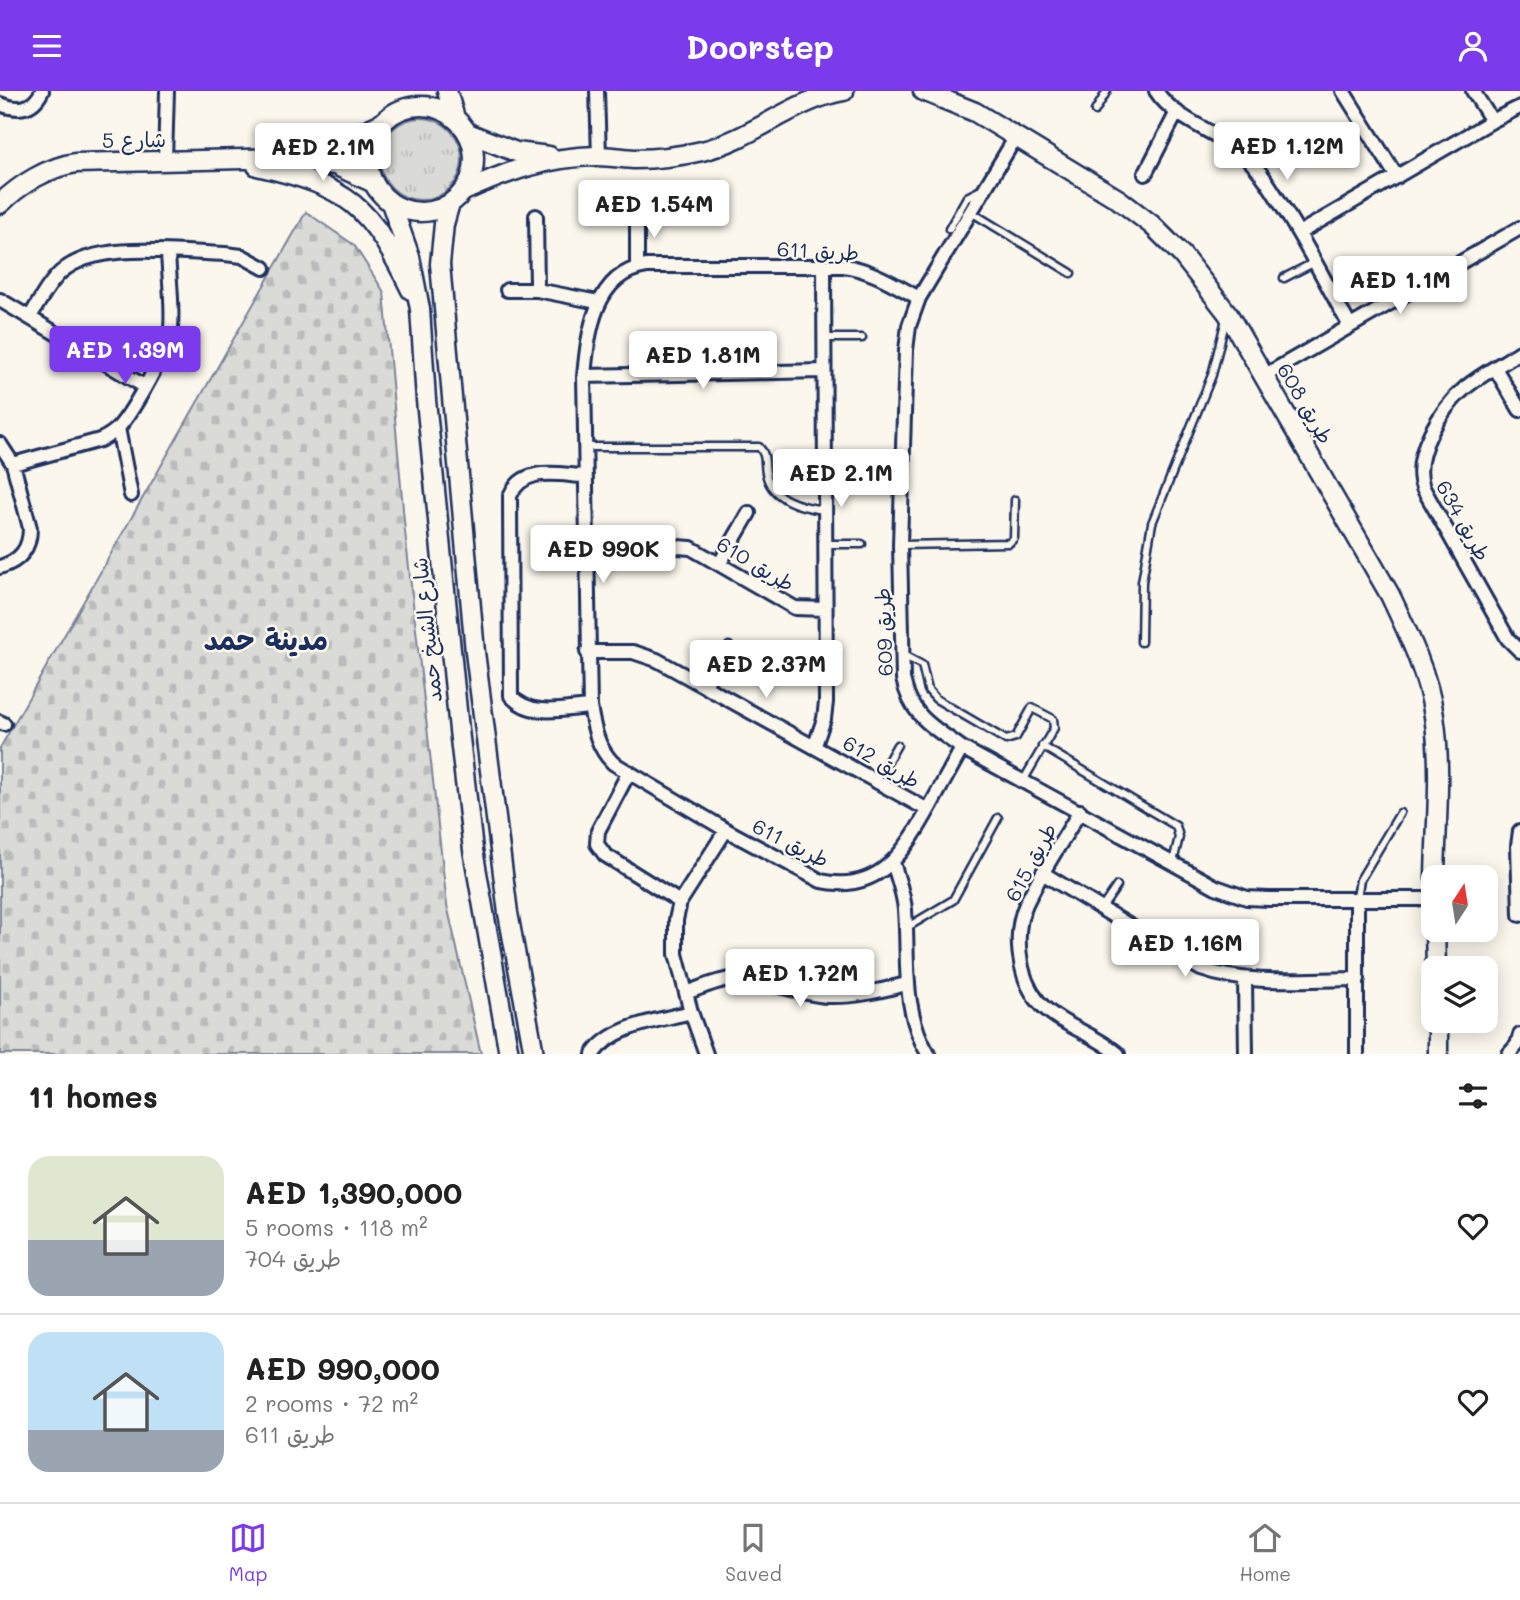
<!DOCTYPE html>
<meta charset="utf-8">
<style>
body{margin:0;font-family:Mali,"Playpen Sans Arabic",sans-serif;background:#f2f2f2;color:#222;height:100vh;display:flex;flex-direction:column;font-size:26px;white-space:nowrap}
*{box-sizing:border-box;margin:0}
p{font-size:23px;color:#767676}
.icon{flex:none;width:38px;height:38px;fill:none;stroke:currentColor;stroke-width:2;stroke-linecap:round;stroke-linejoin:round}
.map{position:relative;height:963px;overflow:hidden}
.panel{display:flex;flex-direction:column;background:#fff;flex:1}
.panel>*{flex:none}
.needle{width:46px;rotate:12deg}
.controls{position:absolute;left:1421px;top:774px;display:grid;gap:14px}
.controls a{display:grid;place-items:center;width:77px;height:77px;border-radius:14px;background:#fff;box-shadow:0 4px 18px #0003;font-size:35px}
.price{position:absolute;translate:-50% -60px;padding:0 16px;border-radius:7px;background:#fff;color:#222;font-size:23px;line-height:46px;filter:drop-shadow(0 2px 4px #0008)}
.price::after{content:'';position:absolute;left:50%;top:42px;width:21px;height:16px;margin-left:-10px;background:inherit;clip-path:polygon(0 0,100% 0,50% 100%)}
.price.selected{background:#7c3aed;color:#fff}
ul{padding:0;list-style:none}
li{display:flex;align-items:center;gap:21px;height:175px;padding:0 28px}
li+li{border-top:2px solid #e0e0e0}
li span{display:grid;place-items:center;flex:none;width:196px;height:140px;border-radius:21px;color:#555}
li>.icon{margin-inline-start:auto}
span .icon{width:84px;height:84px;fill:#fffc;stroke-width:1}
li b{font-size:30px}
h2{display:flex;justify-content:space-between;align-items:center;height:84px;padding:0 28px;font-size:30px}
header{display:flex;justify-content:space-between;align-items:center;height:91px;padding:0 28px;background:#7c3aed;color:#fff;font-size:32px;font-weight:700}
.dock{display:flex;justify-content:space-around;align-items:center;height:98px;border-top:2px solid #e0e0e0;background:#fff;font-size:19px;color:#767676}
.dock a{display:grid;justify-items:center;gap:4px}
.dock .selected{color:#7c3aed}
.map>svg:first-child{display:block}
.grass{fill:url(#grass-tufts);stroke:#7a849a;stroke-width:2}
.cemetery{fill:url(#cemetery-stones);stroke:#7a849a;stroke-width:2}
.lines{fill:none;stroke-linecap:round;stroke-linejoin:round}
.lane-casing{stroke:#1b2f5e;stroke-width:11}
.street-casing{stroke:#1b2f5e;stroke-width:18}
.secondary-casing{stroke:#1b2f5e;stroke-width:23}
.lane{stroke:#fbf7ec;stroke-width:6}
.street{stroke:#fbf7ec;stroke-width:12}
.secondary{stroke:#fbf7ec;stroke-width:18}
.labels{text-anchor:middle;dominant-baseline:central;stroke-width:5;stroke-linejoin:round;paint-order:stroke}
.street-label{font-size:21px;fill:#1b2f5e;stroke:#fbf7ec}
.district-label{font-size:28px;font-weight:bold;fill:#1b2f5e;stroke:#fbf7ec}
</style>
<header><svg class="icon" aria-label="menu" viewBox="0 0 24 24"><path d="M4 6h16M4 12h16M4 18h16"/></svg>Doorstep<svg class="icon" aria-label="person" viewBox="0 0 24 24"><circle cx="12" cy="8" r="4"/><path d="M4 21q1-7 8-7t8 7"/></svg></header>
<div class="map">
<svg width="1520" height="963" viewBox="0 0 1520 963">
<defs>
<pattern id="grass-tufts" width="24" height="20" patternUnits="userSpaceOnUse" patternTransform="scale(1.75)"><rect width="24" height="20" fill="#dadad7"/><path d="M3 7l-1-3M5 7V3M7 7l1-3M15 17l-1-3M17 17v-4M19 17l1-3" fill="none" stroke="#babbbb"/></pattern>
<pattern id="cemetery-stones" width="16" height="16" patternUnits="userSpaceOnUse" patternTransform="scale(1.75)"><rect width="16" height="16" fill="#dadad7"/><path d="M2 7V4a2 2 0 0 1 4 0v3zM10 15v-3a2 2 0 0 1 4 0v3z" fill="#babbbb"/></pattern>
</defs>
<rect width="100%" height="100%" fill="#fbf7ec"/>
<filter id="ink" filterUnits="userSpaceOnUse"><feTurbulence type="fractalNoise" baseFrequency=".0143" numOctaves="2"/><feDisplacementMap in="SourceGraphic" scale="14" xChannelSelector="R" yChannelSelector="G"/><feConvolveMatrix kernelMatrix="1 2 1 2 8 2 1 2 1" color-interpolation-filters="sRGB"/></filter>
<g filter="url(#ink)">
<path class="grass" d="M380 68a41 41 0 1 1 82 0a41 41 0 1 1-82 0Z"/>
<path class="cemetery" d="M 306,121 L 354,154 L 384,201 L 405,441 L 447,814 L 481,963 L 0,963 L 0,657 Z"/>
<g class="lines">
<g class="lane-casing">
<path id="lane" d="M 1095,20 L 1107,0
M 971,121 L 1071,182
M 949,138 L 967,106 L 983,98
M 1284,187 L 1315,171
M 825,247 L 862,247
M 586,356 L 759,356 C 767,364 764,372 766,382 C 771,409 801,416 824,419
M 826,453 L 862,453
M 900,454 L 1009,452 L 1014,447 L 1015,409
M 1141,551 L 1142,491 L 1152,432 L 1212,284 L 1226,228
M 903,564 L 922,574 L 928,599 L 936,608 L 1006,649 L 1016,646 L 1032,617 L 1053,628 L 1054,637 L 1023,690
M 708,596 L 729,555
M 1042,655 L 1176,735 L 1179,746 L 1173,771
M 877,689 L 897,654
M 1357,806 L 1360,789 L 1400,722
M 1102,817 L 1117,795
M 906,837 L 953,809 L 998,727"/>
</g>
<g class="street-casing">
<path id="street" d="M 597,0 L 599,65
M 1156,0 C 1177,32 1220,40 1246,66 C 1262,81 1273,100 1284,118 C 1308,156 1328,196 1350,235
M 1343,0 L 1397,86
M 1473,0 L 1492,30
M 0,13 C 18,20 33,19 42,0
M 1017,44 L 919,207 L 909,235 L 906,259 L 900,454 L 903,588 C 911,626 933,636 962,657 L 1216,796 L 1247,807 L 1269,808 L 1433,808
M 165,69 L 167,0
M 1145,83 L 1177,21
M 637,122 L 637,176
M 536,125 L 537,199 L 598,211
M 1299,142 L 1492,30 L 1520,16
M 507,199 L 537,199
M 919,207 C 895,194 872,179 844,175 L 647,175 C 594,182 588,243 584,285 L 590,616 C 594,637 597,656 613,672 L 726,739 L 821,790 C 880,803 906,759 931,714 C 941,695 952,676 962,657
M 0,209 L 144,295
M 30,226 C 39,211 48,193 61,181 C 97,149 179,162 225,163 L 242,165 L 264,177
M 1520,261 C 1502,273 1482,283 1465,297 C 1441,318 1411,364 1423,397 L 1508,548 L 1520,560
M 1495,277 L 1520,319
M 584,285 L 823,280
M 1264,285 L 1520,137
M 118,337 L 131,404
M 0,353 L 13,373 L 30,437 C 30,458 20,470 0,476
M 13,373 L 100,349 C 107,346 113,342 118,337 C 132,322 169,257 171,237 C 173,213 169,186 168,162
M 585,385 C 558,384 523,374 510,405 L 511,605 C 531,627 563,618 590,616
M 585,449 L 691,457 L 795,517 L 825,518
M 720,472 L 749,422
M 587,561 L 633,561 L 657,569 L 928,719
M 0,631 L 4,633
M 815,654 L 824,628 L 826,611 L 824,175
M 629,681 L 598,740 L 597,753 L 605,764 L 680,811
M 1080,720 C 1062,751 1041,781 1026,813 C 1013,841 1018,886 1038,910 C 1058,934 1094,942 1118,963
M 1520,740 L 1518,755 L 1520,824
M 893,771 C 897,786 904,803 905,819 C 909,869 901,917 928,963
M 1044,783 L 1201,878 C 1250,895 1306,888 1358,888
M 1357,807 L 1357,963
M 1245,888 L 1246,963
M 686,902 C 700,897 717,889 732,888 C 765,886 795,903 827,905 C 854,906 880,900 906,893
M 593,963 C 613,934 658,930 691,921
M 706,963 L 691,921 L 676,863 L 676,829 L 680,811 L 726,739
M 1509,963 L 1517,954 L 1520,944"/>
</g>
<g class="secondary-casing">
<path id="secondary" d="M 447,0 L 455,27
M 923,0 L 975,21 L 1118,108 L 1152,134 L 1182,164 L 1228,223 L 1390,504 C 1408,542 1428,583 1434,625 C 1442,677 1436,733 1435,786
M368 68a53 53 0 1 1 106 0a53 53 0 1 1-106 0Z
M 468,42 L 516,61 L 549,65
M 294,64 L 334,54 L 382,32
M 257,75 C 350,96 369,114 411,199
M 464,100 C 509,80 547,66 596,65 C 609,65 621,67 634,68 C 656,68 680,65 702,60 C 752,48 793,9 844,0
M 391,112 L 410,166 L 420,218 L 426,309 L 459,639 L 473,759 L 509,963
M 450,112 L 444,133 L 440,173 L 475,561 L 508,822 L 534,963
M 0,113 C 20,93 49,76 76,72 L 280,67 L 335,74 L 374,92
M 1435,838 L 1436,877
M 1438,929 L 1438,963"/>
</g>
<use href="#lane" class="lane"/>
<use href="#street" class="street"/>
<use href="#secondary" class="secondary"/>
</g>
</g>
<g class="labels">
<g class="street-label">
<text transform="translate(134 48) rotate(-1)">شارع 5</text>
<text transform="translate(818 159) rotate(3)">طريق 611</text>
<text transform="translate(1306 312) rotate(60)">طريق 608</text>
<text transform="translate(1464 429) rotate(61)">طريق 634</text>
<text transform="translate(756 472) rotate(31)">طريق 610</text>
<text transform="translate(426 539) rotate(-96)">شارع الشيخ حمد</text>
<text transform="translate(883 541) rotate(-92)">طريق 609</text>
<text transform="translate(882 670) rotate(30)">طريق 612</text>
<text transform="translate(791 751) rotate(27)">طريق 611</text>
<text transform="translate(1030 771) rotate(-62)">طريق 615</text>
</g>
<g class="district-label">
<text x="266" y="548">مدينة حمد</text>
</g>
</g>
</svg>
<div class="controls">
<a><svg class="needle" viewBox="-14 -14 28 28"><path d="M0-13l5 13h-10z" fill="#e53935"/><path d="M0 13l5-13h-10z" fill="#767676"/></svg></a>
<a><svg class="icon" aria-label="layers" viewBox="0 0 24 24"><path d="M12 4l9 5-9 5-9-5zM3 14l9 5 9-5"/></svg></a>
</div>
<b class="price" style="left:1287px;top:91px">AED 1.12M</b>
<b class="price" style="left:323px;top:92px">AED 2.1M</b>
<b class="price" style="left:654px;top:149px">AED 1.54M</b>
<b class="price" style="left:1400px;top:225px">AED 1.1M</b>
<b class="price selected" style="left:125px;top:295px">AED 1.39M</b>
<b class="price" style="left:703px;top:300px">AED 1.81M</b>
<b class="price" style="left:841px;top:418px">AED 2.1M</b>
<b class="price" style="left:603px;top:494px">AED 990K</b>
<b class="price" style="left:766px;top:609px">AED 2.37M</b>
<b class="price" style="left:1185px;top:888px">AED 1.16M</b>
<b class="price" style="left:800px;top:918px">AED 1.72M</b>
</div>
<section class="panel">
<h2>11 homes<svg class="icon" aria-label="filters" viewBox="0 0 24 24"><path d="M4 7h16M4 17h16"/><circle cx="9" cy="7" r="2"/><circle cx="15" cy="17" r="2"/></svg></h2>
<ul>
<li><span style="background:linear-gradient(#dfe7d0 60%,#9aa5b1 0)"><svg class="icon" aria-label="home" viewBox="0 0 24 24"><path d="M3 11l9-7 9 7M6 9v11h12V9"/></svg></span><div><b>AED 1,390,000</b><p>5 rooms · 118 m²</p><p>طريق 704</p></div><svg class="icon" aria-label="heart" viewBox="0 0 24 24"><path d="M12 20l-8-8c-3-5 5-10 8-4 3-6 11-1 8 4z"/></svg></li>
<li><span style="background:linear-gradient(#bfe0f5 70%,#9aa5b1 0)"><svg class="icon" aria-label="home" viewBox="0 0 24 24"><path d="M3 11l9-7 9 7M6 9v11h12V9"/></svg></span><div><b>AED 990,000</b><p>2 rooms · 72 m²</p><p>طريق 611</p></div><svg class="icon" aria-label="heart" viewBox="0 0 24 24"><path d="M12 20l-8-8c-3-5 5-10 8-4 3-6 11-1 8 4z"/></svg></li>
</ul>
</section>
<nav class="dock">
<a class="selected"><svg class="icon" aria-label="map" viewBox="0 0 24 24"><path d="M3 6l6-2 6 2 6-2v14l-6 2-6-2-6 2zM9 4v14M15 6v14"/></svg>Map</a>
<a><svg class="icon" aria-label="saved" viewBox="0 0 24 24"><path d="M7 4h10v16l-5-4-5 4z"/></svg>Saved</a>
<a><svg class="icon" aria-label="home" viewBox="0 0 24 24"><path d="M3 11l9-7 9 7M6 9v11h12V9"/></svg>Home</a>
</nav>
